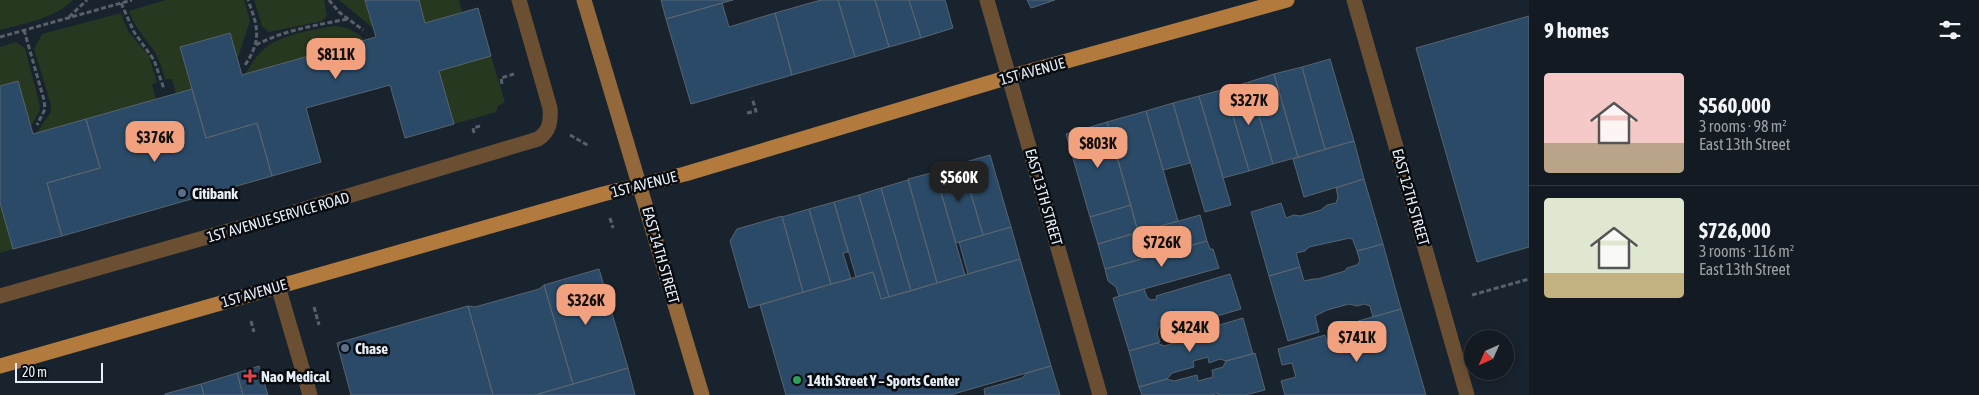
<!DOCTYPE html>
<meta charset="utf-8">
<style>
body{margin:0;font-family:"Asap Condensed",sans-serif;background:#20272f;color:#f1f3f6;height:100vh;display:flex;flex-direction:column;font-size:19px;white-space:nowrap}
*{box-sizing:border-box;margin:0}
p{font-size:16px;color:#9da1a5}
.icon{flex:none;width:28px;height:28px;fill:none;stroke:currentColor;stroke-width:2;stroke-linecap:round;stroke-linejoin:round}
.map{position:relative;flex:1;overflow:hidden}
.sheet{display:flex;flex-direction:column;background:#131a22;width:450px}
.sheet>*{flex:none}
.needle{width:32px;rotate:225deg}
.buttons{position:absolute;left:1464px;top:330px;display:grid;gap:10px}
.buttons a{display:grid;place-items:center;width:50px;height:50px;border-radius:50%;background:#131a22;box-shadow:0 2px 12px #0003,0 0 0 1px #323840;font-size:25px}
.scale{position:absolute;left:15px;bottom:12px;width:88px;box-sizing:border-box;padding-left:5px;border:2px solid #e7eef5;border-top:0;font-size:14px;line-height:18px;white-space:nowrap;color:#e7eef5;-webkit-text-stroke:4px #080c10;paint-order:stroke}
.price{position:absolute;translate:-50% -42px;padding:0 11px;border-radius:10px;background:#f2a17e;color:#111;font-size:16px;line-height:32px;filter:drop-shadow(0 1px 2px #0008)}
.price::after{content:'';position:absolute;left:50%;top:30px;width:15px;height:11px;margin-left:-8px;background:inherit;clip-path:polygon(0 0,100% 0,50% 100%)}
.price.on{background:#222;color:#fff}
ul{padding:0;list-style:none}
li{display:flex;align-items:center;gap:15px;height:125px;padding:0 15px}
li+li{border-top:1px solid #323840}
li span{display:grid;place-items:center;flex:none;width:140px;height:100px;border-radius:5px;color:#555}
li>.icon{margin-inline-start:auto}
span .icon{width:60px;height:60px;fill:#fffc;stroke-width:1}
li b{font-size:21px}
h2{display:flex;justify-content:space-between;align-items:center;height:60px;padding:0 15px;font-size:21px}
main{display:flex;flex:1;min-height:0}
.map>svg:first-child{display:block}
.green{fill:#263820}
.building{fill:#2a4a67;stroke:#58646f}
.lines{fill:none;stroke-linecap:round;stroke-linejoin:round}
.path{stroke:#58616a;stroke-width:3;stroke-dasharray:5 2.5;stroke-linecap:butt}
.lane{stroke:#6a4f33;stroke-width:15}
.street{stroke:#6a4f33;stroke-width:15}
.secondary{stroke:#93683a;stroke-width:15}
.primary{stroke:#b27a3d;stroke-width:15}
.service-dot{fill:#5c6f8a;stroke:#080c10;stroke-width:2}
.health-dot{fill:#e0444e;stroke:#080c10;stroke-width:2}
.leisure-dot{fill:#2e9e5b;stroke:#080c10;stroke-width:2}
.labels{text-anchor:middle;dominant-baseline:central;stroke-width:5;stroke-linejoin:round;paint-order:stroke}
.street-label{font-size:15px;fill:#e7eef5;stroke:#080c10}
.poi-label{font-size:15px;font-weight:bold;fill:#e7eef5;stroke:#080c10;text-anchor:start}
</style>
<main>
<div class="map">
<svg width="1529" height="395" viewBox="0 0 1529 395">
<rect width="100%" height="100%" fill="#19232d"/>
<path class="green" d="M 0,0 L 73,0 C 54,19 25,23 0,30 Z
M 166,0 L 244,0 L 250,21 L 237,60 L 229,33 L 180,47 L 192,89 L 176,93 L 172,79 L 165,80 C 163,71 160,62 156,54 C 147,39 134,28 129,11 Z
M 254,0 L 324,0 L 327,16 L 322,21 L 269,32 L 262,26 Z
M 339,0 L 365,0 L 373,28 Z
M 419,0 L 459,0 L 462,12 L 425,23 Z
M 121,13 L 128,31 L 149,56 L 157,83 L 152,84 L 156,99 L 36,134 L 50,113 L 51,105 L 34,49 L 42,34 Z
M 334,26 C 348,27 355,31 365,40 L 245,74 C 251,65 256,56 264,49 C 282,34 312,30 334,26 Z
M 16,42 L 25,48 L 39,102 L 40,110 L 31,126 L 18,81 L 0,86 L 0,47 Z
M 491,56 L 505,102 L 498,106 L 496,112 L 454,124 L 439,71 Z
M 0,203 L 13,249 L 0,253 Z"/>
<path class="building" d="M 365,0 L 419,0 L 425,23 L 478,8 L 491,56 L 439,71 L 454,124 L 405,138 L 390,85 L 306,108 L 321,162 L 272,176 L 257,123 L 206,138 L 180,47 L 230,33 L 242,75 L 245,74 L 376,37 Z
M 661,0 L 733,0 L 666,19 Z
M 821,0 L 838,0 L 855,57 L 792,75 L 775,13 Z
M 838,0 L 875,0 L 889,47 L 855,57 Z
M 875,0 L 909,0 L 921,38 L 889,47 Z
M 909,0 L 945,0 L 953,28 L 921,38 Z
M 1027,0 L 1055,0 L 1031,8 Z
M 722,3 L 729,27 L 775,13 L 792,75 L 691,104 L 666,19 Z
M 1529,16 L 1529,247 L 1477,262 L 1416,48 Z
M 1330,59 L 1354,141 L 1325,149 L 1302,67 Z
M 1302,67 L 1325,149 L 1298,157 L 1274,74 Z
M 1274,74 L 1298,157 L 1273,164 L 1249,82 Z
M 18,81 L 33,134 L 86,119 L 100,168 L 47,183 L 62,236 L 13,249 L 0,203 L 0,86 Z
M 1249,82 L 1273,164 L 1249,171 L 1225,89 Z
M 192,89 L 206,138 L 257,123 L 272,176 L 62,236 L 47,183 L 100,168 L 86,119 Z
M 1225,89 L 1249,171 L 1223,178 L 1199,96 Z
M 1199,96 L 1231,205 L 1205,212 L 1173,103 Z
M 1173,103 L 1190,163 L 1163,170 L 1146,111 Z
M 1146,111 L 1178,221 L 1138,232 L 1107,122 Z
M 1107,122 L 1131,205 L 1090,217 L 1066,134 Z
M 1354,141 L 1364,179 L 1304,197 L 1293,159 Z
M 990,155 L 1011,227 L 983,235 L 962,163 Z
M 962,163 L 983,235 L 956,243 L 935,172 Z
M 935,172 L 965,275 L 937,283 L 908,179 Z
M 1364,179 L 1383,244 L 1357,251 L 1353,240 L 1350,238 L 1309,247 L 1305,251 L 1296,253 L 1300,267 L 1269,276 L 1251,212 L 1281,203 L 1286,218 L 1294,215 L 1300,216 L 1321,210 L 1327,205 L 1336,203 L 1338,197 L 1336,188 Z
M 908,180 L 937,283 L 911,291 L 881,188 Z
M 881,188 L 911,291 L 889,297 L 859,195 Z
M 859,195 L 889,297 L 881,299 L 873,272 L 856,277 L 834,202 Z
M 834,202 L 848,252 L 843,253 L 851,279 L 831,284 L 809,209 Z
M 1131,205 L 1138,232 L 1098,244 L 1090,217 Z
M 809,209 L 831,284 L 803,292 L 782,217 Z
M 1200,215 L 1207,241 L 1105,269 L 1098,244 Z
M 782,216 L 803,292 L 749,308 L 730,241 L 737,229 Z
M 1011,227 L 1020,259 L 968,274 L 959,242 Z
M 1207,241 L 1210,249 L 1213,249 L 1219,268 L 1119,296 L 1116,287 L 1108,281 L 1105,269 Z
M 1383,244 L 1401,309 L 1373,317 L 1370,306 L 1364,304 L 1357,306 L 1349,304 L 1327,310 L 1315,316 L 1319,332 L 1288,341 L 1269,276 L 1300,267 L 1304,281 L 1313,279 L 1318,279 L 1345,271 L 1347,268 L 1357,265 L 1360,261 L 1357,251 Z
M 1020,259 L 1051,366 L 950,395 L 786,395 L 760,305 L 873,272 L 881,299 Z
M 599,269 L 628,368 L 573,384 L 544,285 Z
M 1230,274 L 1241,309 L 1166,331 L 1165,325 L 1159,327 L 1157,334 L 1160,342 L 1129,351 L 1113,298 L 1144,289 L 1147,297 L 1151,300 L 1157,299 L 1156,296 Z
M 544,285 L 573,384 L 535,395 L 493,395 L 468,306 L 475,307 L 539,289 Z
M 468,306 L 493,395 L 351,395 L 337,343 Z
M 1401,309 L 1426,395 L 1285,395 L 1281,381 L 1296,377 L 1292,363 L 1282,365 L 1278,349 L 1325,335 L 1329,349 L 1364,339 L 1358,321 Z
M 1243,318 L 1253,354 L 1226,361 L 1220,359 L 1209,363 L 1208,357 L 1193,361 L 1194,367 L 1172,373 L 1167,379 L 1139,387 L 1129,351 L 1157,343 L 1164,346 L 1188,339 L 1189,343 L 1203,340 L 1201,335 L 1213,332 L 1216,326 Z
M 1255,353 L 1265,390 L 1245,395 L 1218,395 L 1218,393 L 1212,395 L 1142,395 L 1139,387 L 1167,379 L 1174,381 L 1197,375 L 1198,381 L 1213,377 L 1212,370 L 1223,367 L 1226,361 Z
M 259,366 L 268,395 L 243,395 L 237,373 Z
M 1051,366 L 1060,395 L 985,395 L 984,389 L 1022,378 L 1027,373 Z
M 628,368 L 635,395 L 535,395 L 573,384 Z
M 237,373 L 243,395 L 204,395 L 201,384 Z
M 201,384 L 204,395 L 165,395 L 165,394 Z"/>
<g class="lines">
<path class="path" d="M 329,0 L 339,12 L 363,30
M 121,3 L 134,32 L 154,60 L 164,89
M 69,17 L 87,0
M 24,30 L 44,100 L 45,109 L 37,125
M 0,37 L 132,0
M 256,45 C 284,30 317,25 348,19
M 245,65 C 262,40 258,27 248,0
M 502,84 L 501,78 L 514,74
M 747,113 L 756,111 L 752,98
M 474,133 L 473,128 L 480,126
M 570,135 L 589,146
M 610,218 L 613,228
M 1472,295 L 1529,279
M 314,307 L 319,325
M 251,321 L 254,332"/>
<path class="lane" d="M 0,296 L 288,214 L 538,139 C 550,131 551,121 550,108 L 519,0"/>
<path class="street" d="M 987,0 L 1100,395
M 1354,0 L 1467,395
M 278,286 L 310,395"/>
<path class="secondary" d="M 584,0 L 702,395"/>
<path class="primary" d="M 0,366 L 603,194 L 685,174 L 1009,77 L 1287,0"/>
</g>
<g class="service-dot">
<circle cx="182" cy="193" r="5"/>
<circle cx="345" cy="348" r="5"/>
</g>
<path class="health-dot" d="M247.5 368.5h5v5h5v5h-5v5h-5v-5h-5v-5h5z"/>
<circle class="leisure-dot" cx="797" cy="380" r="5"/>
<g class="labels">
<g class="street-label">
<text transform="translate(1032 71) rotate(-15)">1ST AVENUE</text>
<text transform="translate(644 184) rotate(-14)">1ST AVENUE</text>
<text transform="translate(1044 197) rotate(74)">EAST 13TH STREET</text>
<text transform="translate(1411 197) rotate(74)">EAST 12TH STREET</text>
<text transform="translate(278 217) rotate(-16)">1ST AVENUE SERVICE ROAD</text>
<text transform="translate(661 255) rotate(74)">EAST 14TH STREET</text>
<text transform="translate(254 293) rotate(-16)">1ST AVENUE</text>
</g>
<g class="poi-label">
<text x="192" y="193">Citibank</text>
<text x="355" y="348">Chase</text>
<text x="261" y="376">Nao Medical</text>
<text x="807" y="380">14th Street Y – Sports Center</text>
</g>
</g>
</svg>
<div class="buttons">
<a><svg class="needle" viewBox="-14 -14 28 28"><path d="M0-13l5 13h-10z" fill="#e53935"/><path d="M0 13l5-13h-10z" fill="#9da1a5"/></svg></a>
</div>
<div class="scale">20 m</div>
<b class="price" style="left:336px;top:80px">$811K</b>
<b class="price" style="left:1249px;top:126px">$327K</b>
<b class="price" style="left:155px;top:163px">$376K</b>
<b class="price" style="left:1098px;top:169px">$803K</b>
<b class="price on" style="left:959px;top:203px">$560K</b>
<b class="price" style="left:1162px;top:268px">$726K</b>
<b class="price" style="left:586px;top:326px">$326K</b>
<b class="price" style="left:1190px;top:353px">$424K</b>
<b class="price" style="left:1357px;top:363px">$741K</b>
</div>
<section class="sheet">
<h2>9 homes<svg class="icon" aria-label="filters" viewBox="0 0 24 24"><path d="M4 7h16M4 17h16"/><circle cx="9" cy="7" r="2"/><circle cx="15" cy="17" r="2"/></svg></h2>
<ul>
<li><span style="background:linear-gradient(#f6c9c9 70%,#b9a48a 0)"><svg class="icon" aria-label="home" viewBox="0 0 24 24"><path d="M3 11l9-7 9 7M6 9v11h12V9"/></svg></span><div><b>$560,000</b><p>3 rooms · 98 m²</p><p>East 13th Street</p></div></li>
<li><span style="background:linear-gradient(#dfe7d0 75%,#c2b280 0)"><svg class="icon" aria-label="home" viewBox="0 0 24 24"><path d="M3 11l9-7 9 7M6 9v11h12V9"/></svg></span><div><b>$726,000</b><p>3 rooms · 116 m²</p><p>East 13th Street</p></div></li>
</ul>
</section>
</main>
